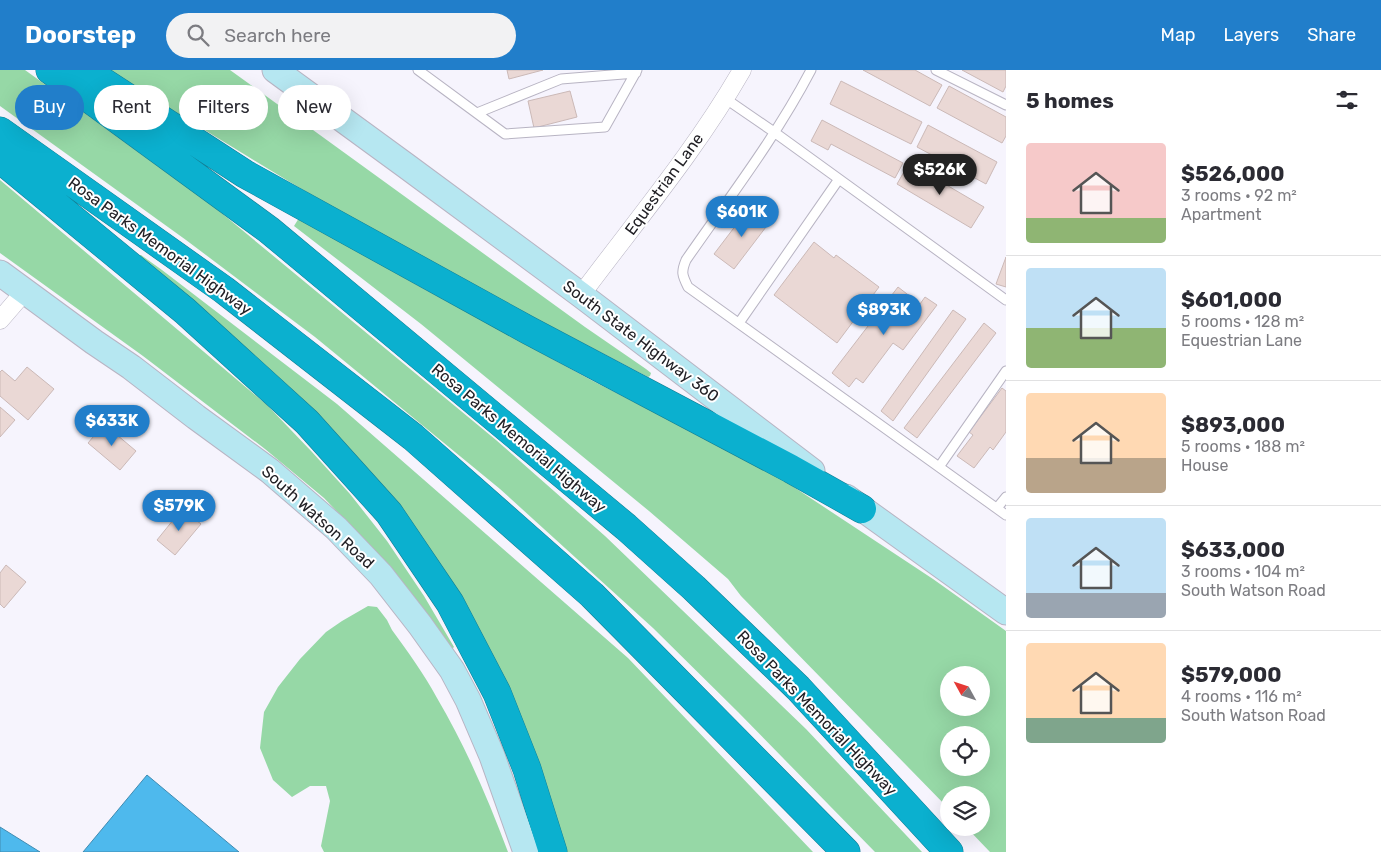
<!DOCTYPE html>
<meta charset="utf-8">
<style>
body{margin:0;font-family:Rubik,sans-serif;background:#f2f2f3;color:#2b2b33;height:100vh;display:flex;flex-direction:column;font-size:19px;white-space:nowrap}
*{box-sizing:border-box;margin:0}
p{font-size:16px;color:#7c7c81}
.icon{flex:none;width:28px;height:28px;fill:none;stroke:currentColor;stroke-width:2;stroke-linecap:round;stroke-linejoin:round}
.map{position:relative;flex:1;overflow:hidden}
.sheet{display:flex;flex-direction:column;background:#fff;width:375px}
.sheet>*{flex:none}
.banner{position:absolute;left:15px;top:15px;width:475px;height:45px;display:flex;gap:10px}
.needle{width:32px;rotate:310deg}
.controls{position:absolute;left:940px;top:596px;display:grid;gap:10px}
.controls a{display:grid;place-items:center;width:50px;height:50px;border-radius:50%;background:#fff;box-shadow:0 5px 20px #0002;font-size:25px}
.price{position:absolute;translate:-50% -42px;padding:0 11px;border-radius:18px;background:#217eca;color:#fff;font-size:16px;line-height:32px;filter:drop-shadow(0 1px 2px #0008)}
.price::after{content:'';position:absolute;left:50%;top:30px;width:15px;height:11px;margin-left:-8px;background:inherit;clip-path:polygon(0 0,100% 0,50% 100%)}
.price.active{background:#222;color:#fff}
ul{padding:0;list-style:none}
li{display:flex;align-items:center;gap:15px;height:125px;padding:0 20px}
li+li{border-top:1px solid #e1e1e2}
li span{display:grid;place-items:center;flex:none;width:140px;height:100px;border-radius:5px;color:#555}
li>.icon{margin-inline-start:auto}
span .icon{width:60px;height:60px;fill:#fffc;stroke-width:1}
li b{font-size:21px}
h2{display:flex;justify-content:space-between;align-items:center;height:60px;padding:0 20px;font-size:21px}
.pill{padding:0 18px;border-radius:22px;background:#fff;box-shadow:0 5px 20px #0002;font-size:18px;line-height:45px}
.pill.active{background:#217eca;color:#fff}
header{display:flex;align-items:center;gap:30px;box-sizing:border-box;height:70px;padding:0 25px;background:#217eca;color:#fff}
header strong{font-size:24px}
nav{display:flex;gap:28px;margin-inline-start:auto;font-size:18px}
.search{width:350px;height:45px;background:#f2f2f3;display:flex;align-items:center;gap:12px;box-sizing:border-box;padding:0 18px;border-radius:28px;color:#7c7c81;font-size:19px}
main{display:flex;flex:1;min-height:0}
.map>svg:first-child{display:block}
.green{fill:#96d8a6;fill-rule:evenodd}
.water{fill:#4eb9ed;stroke:#418bb1}
.building{fill:#ead8d5;stroke:#cbb9b7}
.lines{fill:none;stroke-linecap:round;stroke-linejoin:round}
.lane-casing{stroke:#b8b4c3;stroke-width:11}
.street-casing{stroke:#b8b4c3;stroke-width:19}
.secondary-casing{stroke:#b8b4c3;stroke-width:27}
.highway-casing{stroke:#137e94;stroke-width:29}
.lane{stroke:#fff;stroke-width:9}
.street{stroke:#fff;stroke-width:18}
.secondary{stroke:#b6e7f1;stroke-width:25}
.highway{stroke:#0bb0cf;stroke-width:28}
.labels{text-anchor:middle;dominant-baseline:central;stroke-width:4;stroke-linejoin:round;paint-order:stroke}
.street-label{font-size:16px;fill:#222126;stroke:#fff}
</style>
<header>
<strong>Doorstep</strong>
<div class="search"><svg class="icon" aria-label="search" viewBox="0 0 24 24"><circle cx="10" cy="10" r="6"/><path d="M15 15l6 6"/></svg>Search here</div>
<nav><a>Map</a><a>Layers</a><a>Share</a></nav>
</header>
<main>
<div class="map">
<svg width="1006" height="782" viewBox="0 0 1006 782">
<rect width="100%" height="100%" fill="#f6f4fd"/>
<path class="green" d="M 0,0 L 25,0 L 213,136 L 496,370 L 605,466 L 806,659 L 922,782 L 875,782 L 738,642 L 653,558 L 500,419 L 315,267 L 186,170 L 0,36 Z
M 107,0 L 230,0 L 585,257 L 646,299 L 651,303 L 650,306 L 648,307 C 561,261 473,217 387,169 C 292,115 200,57 107,0 Z
M 0,110 L 267,335 L 312,382 L 350,424 L 387,471 L 424,526 L 454,577 L 451,580 L 442,564 L 405,515 L 370,476 L 324,428 L 265,379 L 143,286 L 0,183 Z
M 299,148 L 417,215 L 591,310 L 771,402 L 933,509 L 1006,561 L 1006,782 L 990,782 L 967,758 L 981,758 L 981,725 L 949,725 L 949,739 L 741,526 L 728,509 L 649,441 L 421,254 L 294,156 ZM 949,605 L 981,605 L 981,638 L 949,638 ZM 949,665 L 981,665 L 981,698 L 949,698 Z
M 137,185 L 141,185 L 162,200 L 337,334 L 628,588 L 813,782 L 560,782 L 470,547 Z
M 368,536 L 377,537 L 387,550 L 392,560 C 408,582 424,604 437,628 C 466,677 488,729 508,782 L 324,782 L 321,776 L 330,731 L 326,716 L 310,716 L 292,727 L 273,710 L 260,678 L 264,642 L 278,617 L 300,589 L 326,562 L 342,551 Z"/>
<path class="water" d="M 147,705 L 239,782 L 83,782 Z
M 0,757 L 40,782 L 0,782 Z"/>
<path class="building" d="M 507,0 L 543,0 L 509,9 Z
M 863,0 L 915,0 L 942,15 L 930,36 Z
M 962,0 L 1006,0 L 1006,16 L 1003,22 Z
M 841,11 L 922,52 L 911,74 L 830,34 Z
M 949,16 L 1006,47 L 1006,66 L 1002,73 L 937,38 Z
M 570,21 L 577,47 L 534,58 L 528,31 Z
M 822,50 L 903,93 L 895,108 L 831,74 L 828,80 L 811,71 Z
M 928,55 L 997,92 L 986,114 L 917,77 Z
M 909,93 L 984,137 L 971,158 L 897,114 Z
M 749,138 L 769,153 L 734,199 L 714,184 Z
M 814,172 L 834,188 L 836,185 L 879,217 L 837,273 L 774,225 Z
M 1006,187 L 1006,217 L 996,214 Z
M 898,217 L 920,234 L 925,227 L 937,235 L 903,280 L 893,273 L 863,313 L 856,308 L 849,317 L 832,303 Z
M 953,240 L 966,249 L 893,351 L 881,341 Z
M 984,253 L 996,263 L 917,368 L 904,358 Z
M 27,297 L 54,319 L 28,350 L 0,326 L 0,302 L 2,300 L 15,311 Z
M 1002,318 L 1006,321 L 1006,362 L 993,380 L 990,377 L 974,398 L 957,386 L 973,365 L 969,362 Z
M 0,337 L 15,350 L 0,367 Z
M 104,354 L 136,381 L 120,400 L 88,373 Z
M 182,439 L 201,454 L 175,485 L 157,470 Z
M 6,495 L 26,512 L 4,538 L 0,534 L 0,503 Z"/>
<g class="lines">
<g class="lane-casing">
<path id="lane" d="M 418,0 L 505,64 L 605,57 L 637,0
M 811,0 C 776,67 729,128 686,190 C 681,202 682,205 688,217 L 1006,445
M 936,0 L 1006,35
M 726,29 L 774,62 L 1006,230
M 477,43 L 561,9 L 636,3
M 739,253 L 839,109
M 939,397 L 1006,301
M 997,438 L 1006,427"/>
</g>
<g class="street-casing">
<path id="street" d="M 581,225 C 636,151 696,80 742,0
M 0,250 L 25,221"/>
</g>
<g class="secondary-casing">
<path id="secondary" d="M 275,0 L 405,95 L 581,225 L 812,401
M 0,203 L 94,272 L 131,297 L 196,347 L 270,401 L 336,458 L 381,505 L 420,555 L 452,600 L 468,630 L 492,686 L 526,782
M 846,427 L 1006,542"/>
</g>
<g class="highway-casing">
<path id="highway" d="M 50,0 L 269,160 L 626,457 L 694,518 L 798,618 L 949,782
M 85,0 L 245,104 L 528,260 L 791,399 L 862,439
M 0,61 L 224,220 L 413,367 L 592,525 L 846,782
M 0,89 L 185,241 L 307,352 L 389,443 L 450,533 L 497,623 L 527,699 L 553,782"/>
</g>
<use href="#lane" class="lane"/>
<use href="#street" class="street"/>
<use href="#secondary" class="secondary"/>
<use href="#highway" class="highway"/>
</g>
<g class="labels">
<g class="street-label">
<text transform="translate(664 114) rotate(-54)">Equestrian Lane</text>
<text transform="translate(160 176) rotate(36)">Rosa Parks Memorial Highway</text>
<text transform="translate(641 271) rotate(37)">South State Highway 360</text>
<text transform="translate(519 368) rotate(40)">Rosa Parks Memorial Highway</text>
<text transform="translate(318 447) rotate(42)">South Watson Road</text>
<text transform="translate(817 643) rotate(46)">Rosa Parks Memorial Highway</text>
</g>
</g>
</svg>
<div class="controls">
<a><svg class="needle" viewBox="-14 -14 28 28"><path d="M0-13l5 13h-10z" fill="#e53935"/><path d="M0 13l5-13h-10z" fill="#7c7c81"/></svg></a>
<a><svg class="icon" aria-label="locate" viewBox="0 0 24 24"><circle cx="12" cy="12" r="6"/><path d="M12 2v4M12 18v4M2 12h4M18 12h4"/></svg></a>
<a><svg class="icon" aria-label="layers" viewBox="0 0 24 24"><path d="M12 4l9 5-9 5-9-5zM3 14l9 5 9-5"/></svg></a>
</div>
<b class="price active" style="left:940px;top:126px">$526K</b>
<b class="price" style="left:742px;top:168px">$601K</b>
<b class="price" style="left:884px;top:266px">$893K</b>
<b class="price" style="left:112px;top:377px">$633K</b>
<b class="price" style="left:179px;top:462px">$579K</b>
<div class="banner">
<a class="pill active">Buy</a>
<a class="pill">Rent</a>
<a class="pill">Filters</a>
<a class="pill">New</a>
</div>
</div>
<section class="sheet">
<h2>5 homes<svg class="icon" aria-label="filters" viewBox="0 0 24 24"><path d="M4 7h16M4 17h16"/><circle cx="9" cy="7" r="2"/><circle cx="15" cy="17" r="2"/></svg></h2>
<ul>
<li><span style="background:linear-gradient(#f6c9c9 75%,#8fb573 0)"><svg class="icon" aria-label="home" viewBox="0 0 24 24"><path d="M3 11l9-7 9 7M6 9v11h12V9"/></svg></span><div><b>$526,000</b><p>3 rooms · 92 m²</p><p>Apartment</p></div></li>
<li><span style="background:linear-gradient(#bfe0f5 60%,#8fb573 0)"><svg class="icon" aria-label="home" viewBox="0 0 24 24"><path d="M3 11l9-7 9 7M6 9v11h12V9"/></svg></span><div><b>$601,000</b><p>5 rooms · 128 m²</p><p>Equestrian Lane</p></div></li>
<li><span style="background:linear-gradient(#ffd9b3 65%,#b9a48a 0)"><svg class="icon" aria-label="home" viewBox="0 0 24 24"><path d="M3 11l9-7 9 7M6 9v11h12V9"/></svg></span><div><b>$893,000</b><p>5 rooms · 188 m²</p><p>House</p></div></li>
<li><span style="background:linear-gradient(#bfe0f5 75%,#9aa5b1 0)"><svg class="icon" aria-label="home" viewBox="0 0 24 24"><path d="M3 11l9-7 9 7M6 9v11h12V9"/></svg></span><div><b>$633,000</b><p>3 rooms · 104 m²</p><p>South Watson Road</p></div></li>
<li><span style="background:linear-gradient(#ffd9b3 75%,#7fa58c 0)"><svg class="icon" aria-label="home" viewBox="0 0 24 24"><path d="M3 11l9-7 9 7M6 9v11h12V9"/></svg></span><div><b>$579,000</b><p>4 rooms · 116 m²</p><p>South Watson Road</p></div></li>
</ul>
</section>
</main>
